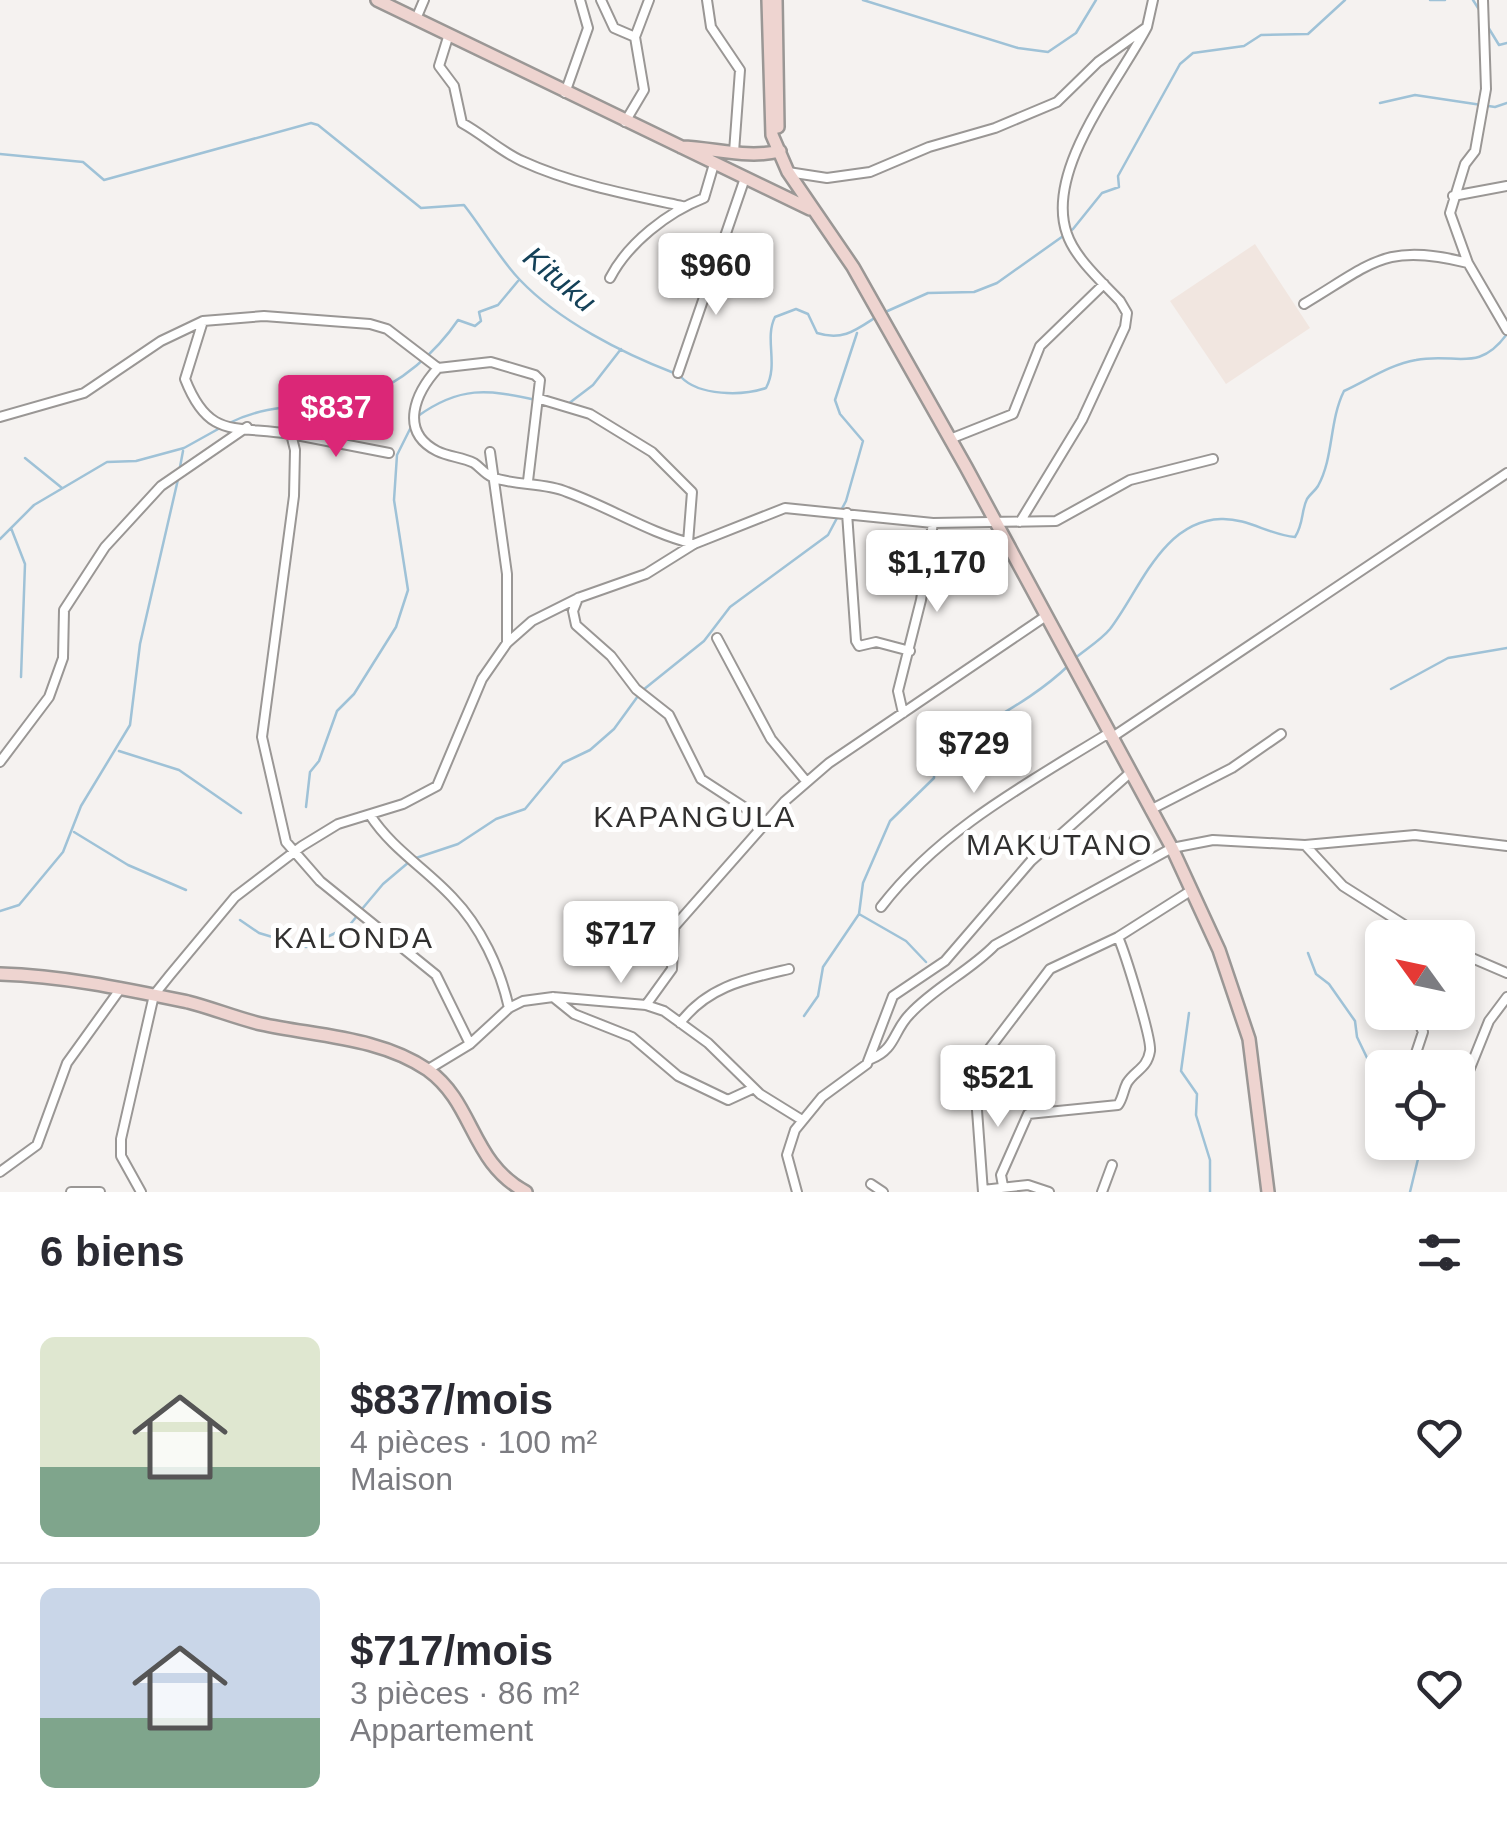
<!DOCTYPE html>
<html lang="fr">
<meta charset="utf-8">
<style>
body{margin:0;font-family:Arial,sans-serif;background:#f7f7f7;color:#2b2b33;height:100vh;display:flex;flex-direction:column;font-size:38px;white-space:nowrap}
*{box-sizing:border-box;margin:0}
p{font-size:32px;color:#7c7c81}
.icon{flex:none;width:55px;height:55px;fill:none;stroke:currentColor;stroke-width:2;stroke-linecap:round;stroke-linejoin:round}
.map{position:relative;height:1192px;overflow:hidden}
.details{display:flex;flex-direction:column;background:#fff;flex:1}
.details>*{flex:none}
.needle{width:65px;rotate:303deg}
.controls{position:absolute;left:1365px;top:920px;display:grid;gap:20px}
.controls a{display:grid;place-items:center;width:110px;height:110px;border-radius:15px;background:#fff;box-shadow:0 5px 15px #0003;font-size:50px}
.price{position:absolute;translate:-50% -85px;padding:0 22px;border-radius:10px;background:#fff;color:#222;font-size:32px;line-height:65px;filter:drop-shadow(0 2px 5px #0008)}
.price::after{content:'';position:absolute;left:50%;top:60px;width:30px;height:22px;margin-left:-15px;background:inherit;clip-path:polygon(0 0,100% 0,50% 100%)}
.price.current{background:#db2777;color:#fff}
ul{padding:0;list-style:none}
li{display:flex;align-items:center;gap:30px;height:250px;padding:0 40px}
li+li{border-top:2px solid #e1e1e2}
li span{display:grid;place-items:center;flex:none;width:280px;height:200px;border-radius:15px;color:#555}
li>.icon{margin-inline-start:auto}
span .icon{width:120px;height:120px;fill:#fffc;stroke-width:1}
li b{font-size:42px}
h2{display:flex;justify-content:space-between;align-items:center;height:120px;padding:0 40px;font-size:42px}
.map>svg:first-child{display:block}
.built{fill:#f1e6e0}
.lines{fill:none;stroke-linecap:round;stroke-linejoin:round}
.stream{stroke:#9fc2d7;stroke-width:2.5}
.street-casing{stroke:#9a9795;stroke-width:12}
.secondary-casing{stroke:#9a9795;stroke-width:16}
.street{stroke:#fff;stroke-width:8}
.secondary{stroke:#eed4d0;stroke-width:11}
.labels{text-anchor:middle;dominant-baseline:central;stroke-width:10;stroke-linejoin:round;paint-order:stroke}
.water-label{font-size:30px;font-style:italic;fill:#144158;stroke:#fff}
.neighbourhood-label{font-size:30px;letter-spacing:2.5px;fill:#323130;stroke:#fff}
</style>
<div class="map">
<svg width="1507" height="1192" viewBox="0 0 1507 1192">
<rect width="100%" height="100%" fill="#f5f2f0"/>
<path class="built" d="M 1255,244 L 1310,328 L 1226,384 L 1170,301 Z"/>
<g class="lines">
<path class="stream" d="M 863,0 L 1018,48 L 1048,52 L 1076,33 L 1096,0
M 1430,0 L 1445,0
M 1473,0 L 1480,11
M 1488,27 L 1499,45 L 1507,43
M 1380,103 L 1415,95 L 1495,107 L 1507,103
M 0,154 L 83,162 L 104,180 L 311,123 L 318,125 L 421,208 L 464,205 C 483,229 499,258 520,280 C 559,321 622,353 674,373
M 883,313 L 928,293 L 974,292 L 997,283 L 1073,229 L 1102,193 L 1119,187 L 1118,176 L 1180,64 L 1193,53 L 1244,46 L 1261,35 L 1308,34 L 1345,0
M 681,377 C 699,396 742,396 766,388 C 779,364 764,339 775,317 L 796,309 L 808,314 L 817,333 C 843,341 856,330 876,317
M 568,404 L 593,385 L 621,349
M 418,416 C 460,386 487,389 536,400
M 227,424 C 276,399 315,411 363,396 C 400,385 437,351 458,320 L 475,326 L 481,321 L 479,312 L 498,305 L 518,281
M 25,458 L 62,488
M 180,467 L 183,451
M 11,528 L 25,564 L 21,677
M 0,539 L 34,505 L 107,462 L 136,461 L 184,448 L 220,428
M 1074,659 C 1086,649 1101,640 1110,629 C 1140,590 1162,521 1221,519 C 1248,518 1269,535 1295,537 C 1304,523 1301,511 1307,499 C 1310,494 1315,491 1318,486 C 1334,457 1329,421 1344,391 C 1366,381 1391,364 1416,360 C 1456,352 1478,374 1507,334
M 1391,689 L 1448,658 L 1507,648
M 643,690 L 704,641 L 730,607 L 828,535 L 846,501 L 863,441 L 840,414 L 835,400 L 857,333
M 119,751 L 179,770 L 241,813
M 306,807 L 310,772 L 319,761 L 337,711 L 354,694 L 396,627 L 408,590 L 394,500 L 397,455 L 411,427
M 74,832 L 128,865 L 186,890
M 416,858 L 458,844 L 496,819 L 525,809 L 563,763 L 590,750 L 614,729 L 638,696
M 362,909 L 383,884 L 409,862
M 0,911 L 19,905 L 63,852 L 81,806 L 130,725 L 140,644 L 179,475
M 859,914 L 906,941 L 926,962
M 240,920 L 259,933 L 306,947 L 348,927 L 357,916
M 1308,953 L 1316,974 L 1329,984 L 1355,1021 L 1357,1037 L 1382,1089
M 1189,1013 L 1181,1071 L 1197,1094 L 1196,1115 L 1210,1160 L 1210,1192
M 804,1016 L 818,996 L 823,967 L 859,914 L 863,883 L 890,821 L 934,778 L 934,757 C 978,725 1030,703 1069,665
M 1410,1192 L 1418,1159 L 1414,1142"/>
<g class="street-casing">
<path id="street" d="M 601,0 L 614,28 L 635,37
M 707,0 L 711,27 L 740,70 L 734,152
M 416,19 L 424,0
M 449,34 L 439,66 L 454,86 L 462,123 C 484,135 500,151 522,161 C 572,184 630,195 682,206
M 565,93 L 588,28 L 580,0
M 625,122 L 644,90 L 635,37 L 649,0
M 788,172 L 827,178 L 870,172 L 929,147 L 995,128 L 1057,102 L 1098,62 L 1147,27 L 1153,0
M 1453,196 L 1507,186
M 1468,263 L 1450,213 L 1465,164 L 1475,151 L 1486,89 L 1483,0
M 610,278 C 628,243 668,212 704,198 L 714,164
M 1304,304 C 1373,263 1385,242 1468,263 L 1507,330
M 203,321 L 185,379 C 209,440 234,425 291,434 L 295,450 L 294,496 L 262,737 L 286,842 L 320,881 L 436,975 L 470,1044
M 438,368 C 416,392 398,431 437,451 C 449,457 462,457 474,463 C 480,467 485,474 492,477 C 514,486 544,482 567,492 C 611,508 649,533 694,544
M 678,373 L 745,178
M 540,399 L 590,414 L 652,452 L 692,492 L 688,543
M 0,417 L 84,393 L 161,341 L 203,321 L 264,316 L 370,324 L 387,329 L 438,368 L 491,362 L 535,375 L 540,380 L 528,481
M 291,434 L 389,453
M 950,439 L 1013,414 L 1040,346 L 1104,284
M 490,452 L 507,574 L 507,643
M 847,513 L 856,641 L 859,646 L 876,642 L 910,651
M 1020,522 L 1082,420 L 1125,327 L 1127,313 L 1120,301 C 1102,282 1075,258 1067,234 C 1044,170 1119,81 1147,27
M 578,598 L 573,611 L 576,625 L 611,656 L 636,689 L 669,715 L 701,779 L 767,822
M 717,638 L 771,739 L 806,781
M 903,713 L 898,691 L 921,600 L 933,523
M 1111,738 L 1507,473
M 0,762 L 49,697 L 63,658 L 64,610 L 105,547 L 161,486 L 247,427
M 1150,810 L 1232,768 L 1281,734
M 370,815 C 392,849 425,868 452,897 C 481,927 500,968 509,1008
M 1305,845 L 1415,835 L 1507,846
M 881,907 C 940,830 1028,783 1109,733
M 1458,952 L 1507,973
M 553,997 L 574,1014 L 632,1037 L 678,1076 L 728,1100 L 752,1089
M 646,1005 L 672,969 L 674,927 L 785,801 L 829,763 L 1046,616
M 680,1023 C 708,986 746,979 789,969
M 871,1059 C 896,1049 893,1031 910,1014 C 935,987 970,971 995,945 L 1172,848 L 1213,840 L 1305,845 L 1343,886 L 1425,938
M 1411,1068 L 1423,1032 L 1414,1012
M 427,1070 L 470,1044 L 509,1008 L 523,1001 L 553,997 L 646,1005 L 664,1011 L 708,1043 L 760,1094 L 802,1120
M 1458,1098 L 1489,1021 L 1507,997
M 0,1172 L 37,1145 L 67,1063 L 121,988
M 871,1184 L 883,1192
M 1003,1186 L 1001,1175 L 1028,1114 L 1118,1105 C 1123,1098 1123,1091 1127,1083 C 1135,1070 1147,1069 1150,1051 C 1152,1039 1125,953 1118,937
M 983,1190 L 1028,1185 L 1049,1192
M 71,1192 L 100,1192
M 141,1192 L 121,1156 L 121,1139 L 154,995 L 170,975 L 235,897 L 302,846 L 338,824 L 403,804 L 437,786 L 482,679 L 507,643 L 532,621 L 578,598 L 646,574 L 694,544 L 785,508 L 933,523 L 1056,521 L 1130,480 L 1213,459
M 797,1192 L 787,1155 L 795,1130 L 822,1097 L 867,1064 L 893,996 L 945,961 L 1031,861 L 1131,772
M 983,1192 L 974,1069 L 1050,969 L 1118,937 L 1192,890
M 1102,1192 L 1112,1165"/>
</g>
<g class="secondary-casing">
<path id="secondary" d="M 377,0 L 810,209
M 768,0 L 772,135 L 788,172 L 853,267 L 966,467 L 1172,848 L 1219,950 L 1249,1039 L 1268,1192
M 776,0 L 778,127
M 681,147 C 715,148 747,159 780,151
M 0,974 C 64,976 125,989 188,1002 C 212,1008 236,1018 261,1024 C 316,1036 380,1037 428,1070 C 475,1104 470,1162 526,1192"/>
</g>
<use href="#street" class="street"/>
<use href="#secondary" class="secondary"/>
</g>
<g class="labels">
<g class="water-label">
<text transform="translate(560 279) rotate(40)">Kituku</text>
</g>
<g class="neighbourhood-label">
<text x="695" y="816">KAPANGULA</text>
<text x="1060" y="844">MAKUTANO</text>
<text x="354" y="937">KALONDA</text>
</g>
</g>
</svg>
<div class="controls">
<a><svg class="needle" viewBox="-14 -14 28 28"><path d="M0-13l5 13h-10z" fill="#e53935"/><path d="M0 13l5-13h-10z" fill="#7c7c81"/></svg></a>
<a><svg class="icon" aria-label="locate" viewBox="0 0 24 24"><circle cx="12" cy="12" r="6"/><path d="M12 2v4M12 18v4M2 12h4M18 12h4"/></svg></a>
</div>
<b class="price" style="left:716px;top:318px">$960</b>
<b class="price current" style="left:336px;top:460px">$837</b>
<b class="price" style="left:937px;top:615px">$1,170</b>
<b class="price" style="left:974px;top:796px">$729</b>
<b class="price" style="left:621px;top:986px">$717</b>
<b class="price" style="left:998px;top:1130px">$521</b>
</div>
<section class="details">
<h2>6 biens<svg class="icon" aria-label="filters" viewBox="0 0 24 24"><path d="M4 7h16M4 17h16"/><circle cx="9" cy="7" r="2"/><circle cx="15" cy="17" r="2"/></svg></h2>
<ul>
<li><span style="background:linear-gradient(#dfe7d0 65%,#7fa58c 0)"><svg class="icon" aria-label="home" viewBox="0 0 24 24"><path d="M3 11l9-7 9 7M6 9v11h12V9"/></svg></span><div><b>$837/mois</b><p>4 pièces · 100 m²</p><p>Maison</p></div><svg class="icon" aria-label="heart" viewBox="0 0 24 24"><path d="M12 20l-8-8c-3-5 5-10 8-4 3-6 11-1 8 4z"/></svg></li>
<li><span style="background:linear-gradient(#c9d6e8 65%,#7fa58c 0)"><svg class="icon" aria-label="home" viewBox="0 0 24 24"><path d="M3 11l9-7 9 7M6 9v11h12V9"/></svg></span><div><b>$717/mois</b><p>3 pièces · 86 m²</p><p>Appartement</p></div><svg class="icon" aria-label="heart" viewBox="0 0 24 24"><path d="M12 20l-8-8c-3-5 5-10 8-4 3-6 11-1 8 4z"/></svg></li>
</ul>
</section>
